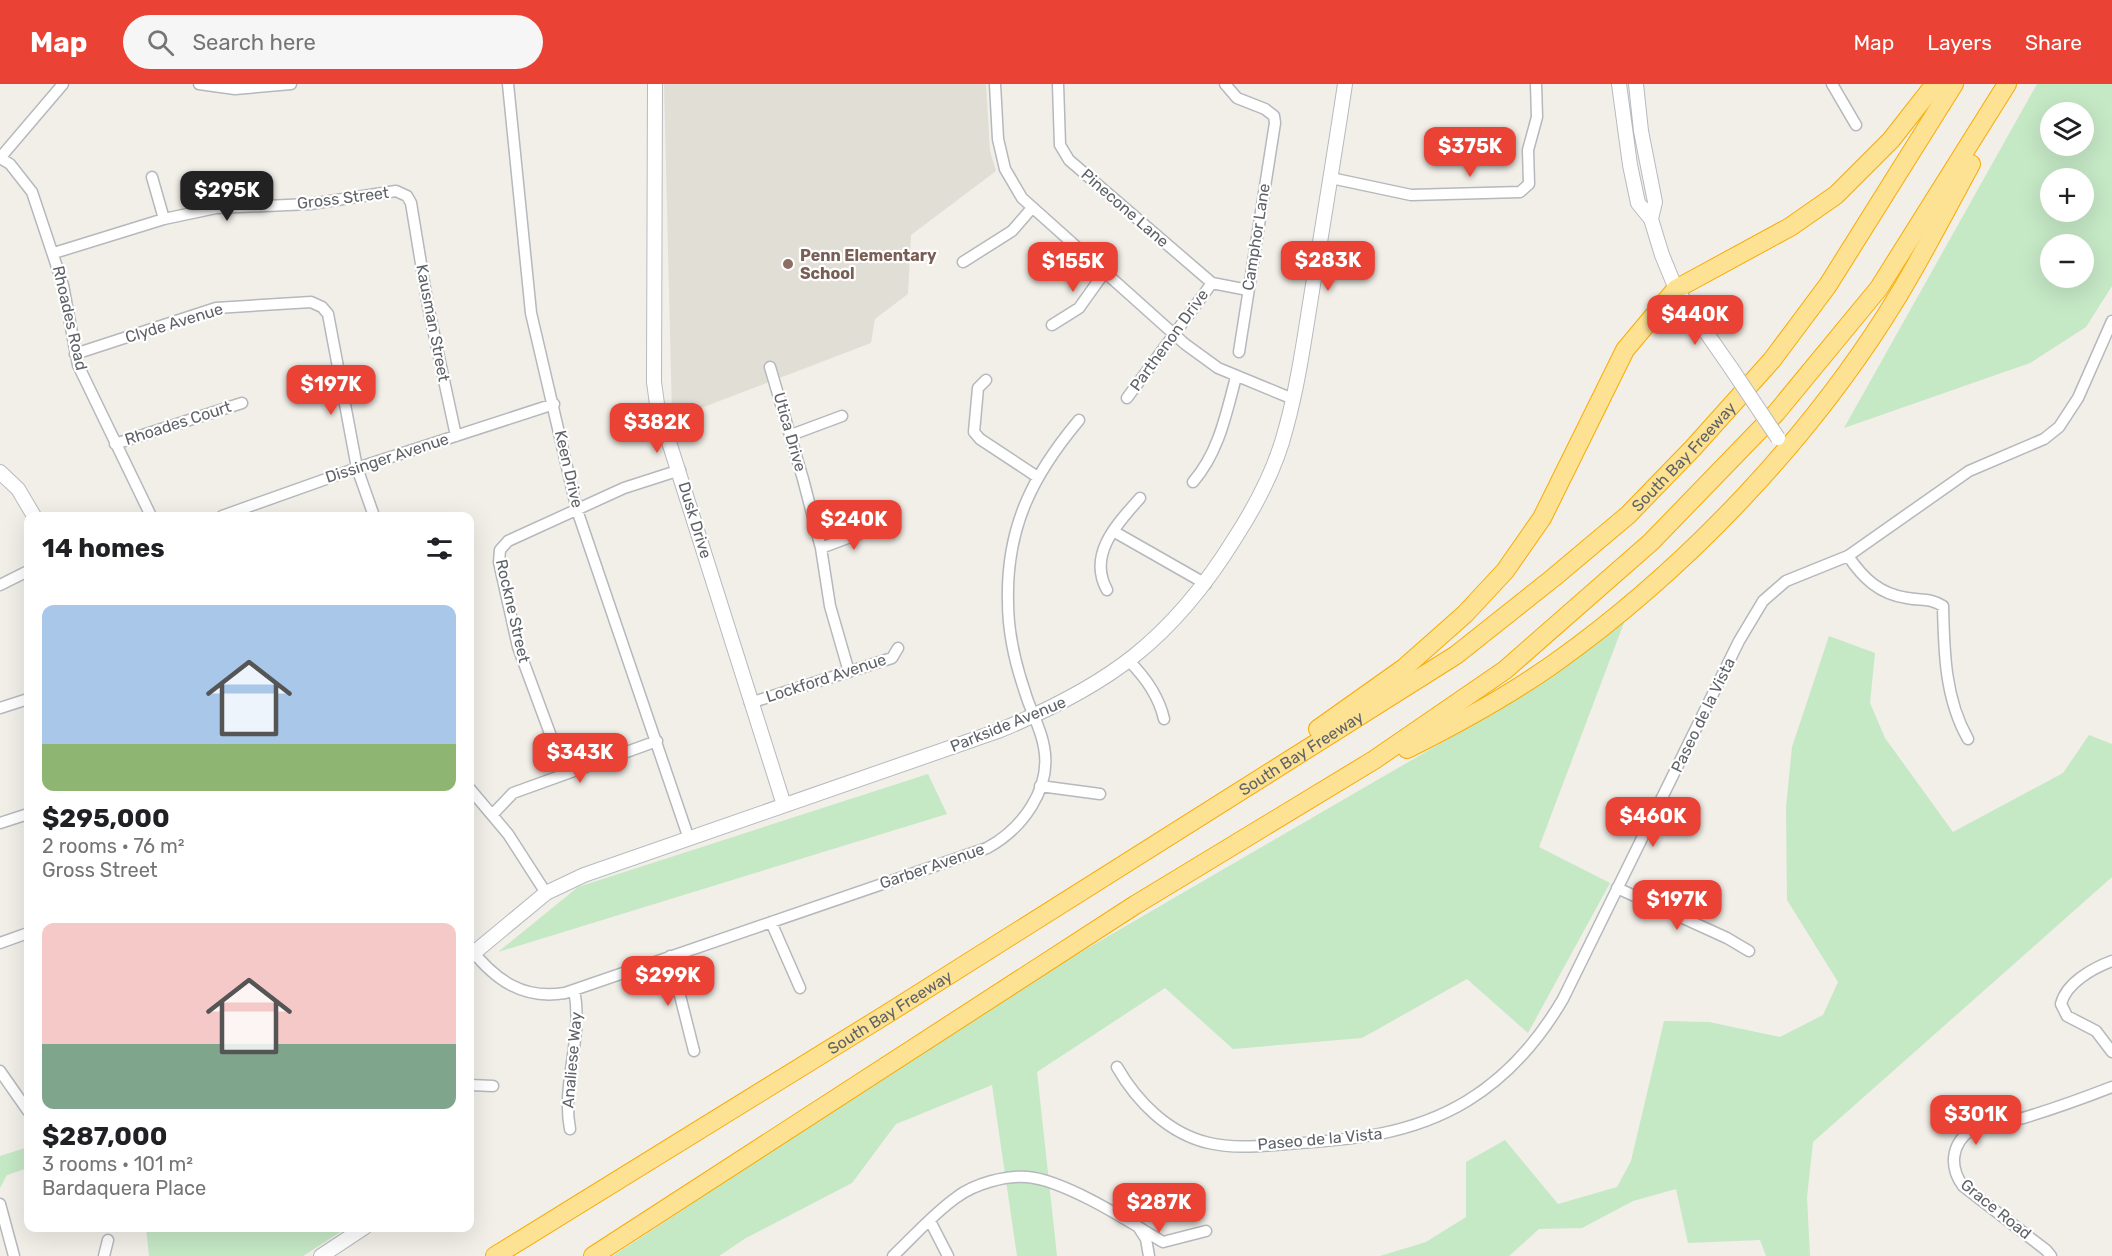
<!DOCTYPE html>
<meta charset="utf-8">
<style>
body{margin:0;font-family:Rubik,sans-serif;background:#f6f6f6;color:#202124;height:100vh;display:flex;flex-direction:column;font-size:22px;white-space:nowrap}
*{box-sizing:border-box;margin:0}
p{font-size:20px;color:#757577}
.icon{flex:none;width:33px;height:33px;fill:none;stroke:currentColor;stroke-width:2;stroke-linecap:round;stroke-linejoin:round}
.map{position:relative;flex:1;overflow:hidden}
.panel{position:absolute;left:24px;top:428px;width:450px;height:720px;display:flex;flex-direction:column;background:#fff;border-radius:12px;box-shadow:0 6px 24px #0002}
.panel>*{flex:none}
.tools{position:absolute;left:2040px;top:18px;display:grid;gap:12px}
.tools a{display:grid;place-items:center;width:54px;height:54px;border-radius:50%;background:#fff;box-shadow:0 6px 24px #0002;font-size:30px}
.price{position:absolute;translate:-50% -51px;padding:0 14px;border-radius:12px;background:#ea4335;color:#fff;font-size:20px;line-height:39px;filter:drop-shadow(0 2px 3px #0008)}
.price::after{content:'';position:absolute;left:50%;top:36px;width:18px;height:14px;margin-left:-9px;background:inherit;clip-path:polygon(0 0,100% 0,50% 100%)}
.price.active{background:#222;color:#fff}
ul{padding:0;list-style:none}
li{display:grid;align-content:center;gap:12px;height:318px;padding:0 18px}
li span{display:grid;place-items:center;height:186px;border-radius:12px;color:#555}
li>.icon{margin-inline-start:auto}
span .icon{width:108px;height:108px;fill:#fffc;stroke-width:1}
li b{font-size:26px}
h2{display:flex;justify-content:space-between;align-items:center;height:72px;padding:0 18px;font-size:26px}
header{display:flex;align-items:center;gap:36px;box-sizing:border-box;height:84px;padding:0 30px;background:#ea4335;color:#fff}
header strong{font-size:28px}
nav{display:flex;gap:33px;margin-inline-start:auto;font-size:21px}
.search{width:420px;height:54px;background:#f6f6f6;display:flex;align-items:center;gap:15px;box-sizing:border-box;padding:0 21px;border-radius:33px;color:#757577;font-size:22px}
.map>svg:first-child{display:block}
.education{fill:#e1ded6}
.green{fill:#c5e8c5;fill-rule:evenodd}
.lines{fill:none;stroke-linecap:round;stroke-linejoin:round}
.street-casing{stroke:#b5b8bc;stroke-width:13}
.secondary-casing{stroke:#b6babf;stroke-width:16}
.highway-casing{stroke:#f9ab00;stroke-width:20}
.street{stroke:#fff;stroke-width:10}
.secondary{stroke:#fff;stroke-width:14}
.highway{stroke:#fde293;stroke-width:18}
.secondary-bridge-casing{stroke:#b6babf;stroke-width:16;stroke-linecap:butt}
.secondary-bridge{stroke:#fff;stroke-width:14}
.education-dot{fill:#8d6e63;stroke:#fff;stroke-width:2}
.labels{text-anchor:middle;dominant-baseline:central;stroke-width:4.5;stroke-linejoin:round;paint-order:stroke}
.street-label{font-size:16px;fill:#5f6368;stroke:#fff}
.education-label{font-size:16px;font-weight:bold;fill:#785e54;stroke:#fff;text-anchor:start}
</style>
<header>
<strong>Map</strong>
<div class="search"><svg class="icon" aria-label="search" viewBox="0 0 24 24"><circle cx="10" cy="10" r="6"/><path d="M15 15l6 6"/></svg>Search here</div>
<nav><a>Map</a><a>Layers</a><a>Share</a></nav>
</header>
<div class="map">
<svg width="2112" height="1172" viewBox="0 0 2112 1172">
<rect width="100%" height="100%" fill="#f1efe8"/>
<path class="education" d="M 664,0 L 986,0 L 990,67 L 996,87 L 911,151 L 908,210 L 875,235 L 871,259 L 701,324 L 672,332 Z"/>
<path class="green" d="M 2037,0 L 2112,0 L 2112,202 L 2086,243 L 2030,279 L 1844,344 ZM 2050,28 L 2084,28 L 2084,62 L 2050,62 ZM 2050,94 L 2084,94 L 2084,128 L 2050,128 ZM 2084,160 L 2084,194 L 2050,194 L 2050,160 Z
M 1625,536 L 1539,763 L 1610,799 L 1528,949 L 1467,895 L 1362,954 L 1233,965 L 1165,904 L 1037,988 L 1057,1172 L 1017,1172 L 992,1001 L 896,1040 L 852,1099 L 746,1154 L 719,1172 L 613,1172 L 1012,908 L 1460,648 Z
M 1829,552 L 1875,569 L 1870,619 L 1885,654 L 1953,748 L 2063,689 L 2089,651 L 2112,660 L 2112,793 L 1813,1058 L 1807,1113 L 1810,1172 L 1766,1172 L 1760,1156 L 1688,1159 L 1676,1105 L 1633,1117 L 1582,1144 L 1539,1145 L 1509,1172 L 1380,1172 L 1426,1158 L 1466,1133 L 1466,1078 L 1505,1056 L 1558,1120 L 1617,1103 L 1631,1077 L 1664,937 L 1709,938 L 1780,953 L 1823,931 L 1838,898 L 1787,816 L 1786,723 L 1792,663 Z
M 928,690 L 947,730 L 498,868 L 578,803 Z
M 28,1063 L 28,1084 L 7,1091 L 0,1104 L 0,1072 Z
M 146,1143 L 348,1143 L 303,1172 L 149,1172 Z"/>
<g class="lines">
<g class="street-casing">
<path id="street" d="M 199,0 L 235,5 L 291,0
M 508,0 L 531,229 L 577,426 L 689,755
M 995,0 L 998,55 L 1005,85 L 1022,114 L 1185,260 L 1218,284 L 1293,315
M 1058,0 L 1060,61 L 1069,76 L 1212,199 L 1248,206
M 1225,0 L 1237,14 L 1265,25 L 1274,32 L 1275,39 L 1239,268
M 1832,0 L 1856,41
M 0,74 L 10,80 L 32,108 L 63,201 L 78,281 L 151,432
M 0,74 L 63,0
M 152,93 L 164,135
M 1331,94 L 1411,111 L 1520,108 L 1529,100 L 1528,66 L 1537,33 L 1536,0
M 54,169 L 164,135 L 216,124 L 310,120 L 396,107 L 407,112 L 411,119 L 428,222 L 456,352
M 963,178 L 1012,147 L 1032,124
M 1052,241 L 1079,224 L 1104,189
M 75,270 L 216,224 L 311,218 L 322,223 L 328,230 L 357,384 L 374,432
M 770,283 L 803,395 L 821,464 L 830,522 L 849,588
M 986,296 L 978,304 L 974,348 L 980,355 L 1036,392
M 1127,314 L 1212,199
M 791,351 L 842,332
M 115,360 L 242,319
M 1193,398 C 1219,368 1226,330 1236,293
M 222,432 L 357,384 L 554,320
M 1113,447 L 1206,500
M 821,464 L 877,443
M 1848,472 C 1863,494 1879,510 1907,514 C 1923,517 1927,513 1943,522 C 1944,568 1945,615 1968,655
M 0,501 L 28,487
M 1107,506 C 1087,470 1118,439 1140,414
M 1129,577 C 1145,593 1159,613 1164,635
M 750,619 L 892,574 L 898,564
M 0,624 L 28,615
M 565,690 L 518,563 L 499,478 L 500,466 L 508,457 L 624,404 L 680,386
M 1040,702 L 1100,710
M 470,705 L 508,750 L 546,809
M 492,731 L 513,709 L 657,657
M 0,739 L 28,730
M 1617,804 L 1727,854 L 1749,867
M 771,838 L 800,904
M 0,859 L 28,849
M 470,864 C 495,896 523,916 565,909 L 987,764 C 1022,745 1052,705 1044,663 C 1041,644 1030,626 1025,608 C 1015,579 1008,548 1008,518 C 1006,444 1032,392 1079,336
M 670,872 L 694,967
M 2112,877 C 2093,884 2066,899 2061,920 L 2067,932 L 2096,947 L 2112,968
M 1117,983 C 1137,1018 1169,1050 1209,1059 C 1234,1065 1262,1062 1287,1060 C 1351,1056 1411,1051 1467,1017 C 1508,992 1539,956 1563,915 L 1739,557 L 1763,517 L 1786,497 L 1848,472 L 1969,387 L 2044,355 L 2059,343 L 2078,314 L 2112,237
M 0,987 L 28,1027
M 470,1001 L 493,1002
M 570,1045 C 561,999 584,953 574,906
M 0,1120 L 14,1172
M 930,1137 L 948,1172
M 1139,1144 L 1146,1155 L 1149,1172
M 104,1172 L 108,1156
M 893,1172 C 913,1153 934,1129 957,1113 C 974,1100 1006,1091 1027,1093 C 1065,1096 1130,1138 1163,1158 L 1206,1147
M 2051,1172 L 2046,1166 L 1963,1102 C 1949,1083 1951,1060 1971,1046 C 1983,1038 2003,1040 2016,1036 C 2048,1027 2081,1015 2112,1003"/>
</g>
<g class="secondary-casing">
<path id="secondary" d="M 655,0 L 654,298 L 657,320 L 784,721
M 1619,0 L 1630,81 L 1638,119 L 1651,135 L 1662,171 L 1676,205 L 1731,284
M 1636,0 L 1641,47 L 1655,118 L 1651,135
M 0,388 L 18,405 L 34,432
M 470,872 L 546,809 L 584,791 L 998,647 C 1108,602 1172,556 1235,454 C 1257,420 1276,384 1286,344 C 1299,297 1305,249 1313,201 C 1324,134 1335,67 1345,0
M 321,1172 L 365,1143"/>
</g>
<g class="highway-casing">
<g id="highway">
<path d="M 1318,645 L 1404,584 L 1465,530 L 1505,487 L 1542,434 L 1625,266 L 1676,205 L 1790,143 L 1836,111 L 1891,56 L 1935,0"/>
<path d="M 1407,665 C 1457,640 1506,613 1552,581 C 1686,486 1813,352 1898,212 C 1924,169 1947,124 1971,80"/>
<path id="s1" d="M 495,1172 L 890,928 L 1456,571 L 1553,494 L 1628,431 L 1693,364 L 1772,276 L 1828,201 L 1954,0"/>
<path d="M 593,1172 L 1135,821 L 1374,676 L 1505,586 L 1651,458 L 1776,329 L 1879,204 L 2007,0"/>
</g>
</g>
<use href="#street" class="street"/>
<use href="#secondary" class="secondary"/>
<use href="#highway" class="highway"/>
<g class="secondary-bridge-casing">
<path id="secondary-bridge" d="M 1731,284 L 1778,354"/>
</g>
<use href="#secondary-bridge" class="secondary-bridge"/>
</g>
<circle class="education-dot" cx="788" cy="180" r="6"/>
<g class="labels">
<g class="street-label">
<text transform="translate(343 114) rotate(-7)">Gross Street</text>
<text transform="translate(1125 124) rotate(41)">Pinecone Lane</text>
<text transform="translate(1256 153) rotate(-81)">Camphor Lane</text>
<text transform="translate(70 234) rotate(77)">Rhoades Road</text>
<text transform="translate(174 239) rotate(-17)">Clyde Avenue</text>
<text transform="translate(433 239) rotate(79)">Kausman Street</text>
<text transform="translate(1169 256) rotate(-54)">Parthenon Drive</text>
<text transform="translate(178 339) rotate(-18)">Rhoades Court</text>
<text transform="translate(790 348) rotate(74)">Utica Drive</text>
<text stroke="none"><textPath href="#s1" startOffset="1436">South Bay Freeway</textPath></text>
<text transform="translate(387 374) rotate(-18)">Dissinger Avenue</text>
<text transform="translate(569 385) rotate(77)">Keen Drive</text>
<text transform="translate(695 436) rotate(73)">Dusk Drive</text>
<text transform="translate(513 527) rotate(77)">Rockne Street</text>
<text transform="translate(826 594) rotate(-18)">Lockford Avenue</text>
<text transform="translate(1703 631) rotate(-64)">Paseo de la Vista</text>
<text transform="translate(1008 640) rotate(-22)">Parkside Avenue</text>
<text stroke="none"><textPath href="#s1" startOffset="950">South Bay Freeway</textPath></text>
<text transform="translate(932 782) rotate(-19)">Garber Avenue</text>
<text stroke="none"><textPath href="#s1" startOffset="464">South Bay Freeway</textPath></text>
<text transform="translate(572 976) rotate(-85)">Analiese Way</text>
<text transform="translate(1320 1055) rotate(-5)">Paseo de la Vista</text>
<text transform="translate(1996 1125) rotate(39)">Grace Road</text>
</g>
<g class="education-label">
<text x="800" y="171">Penn Elementary<tspan x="800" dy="18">School</tspan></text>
</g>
</g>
</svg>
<div class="tools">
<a><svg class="icon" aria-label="layers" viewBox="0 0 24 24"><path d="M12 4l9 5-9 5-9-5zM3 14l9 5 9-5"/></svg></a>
<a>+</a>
<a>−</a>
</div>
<b class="price" style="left:1470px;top:94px">$375K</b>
<b class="price active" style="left:227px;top:138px">$295K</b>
<b class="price" style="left:1328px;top:208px">$283K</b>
<b class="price" style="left:1073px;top:209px">$155K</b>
<b class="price" style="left:1695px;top:262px">$440K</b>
<b class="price" style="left:331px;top:332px">$197K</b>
<b class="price" style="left:657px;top:370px">$382K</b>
<b class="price" style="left:854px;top:467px">$240K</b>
<b class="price" style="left:580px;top:700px">$343K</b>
<b class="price" style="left:1653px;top:764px">$460K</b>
<b class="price" style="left:1677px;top:847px">$197K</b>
<b class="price" style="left:668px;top:923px">$299K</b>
<b class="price" style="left:1976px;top:1062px">$301K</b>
<b class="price" style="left:1159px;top:1150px">$287K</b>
<section class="panel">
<h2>14 homes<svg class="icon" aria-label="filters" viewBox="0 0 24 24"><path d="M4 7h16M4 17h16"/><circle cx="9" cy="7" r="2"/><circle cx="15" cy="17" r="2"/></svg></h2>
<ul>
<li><span style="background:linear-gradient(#a9c7e8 75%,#8fb573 0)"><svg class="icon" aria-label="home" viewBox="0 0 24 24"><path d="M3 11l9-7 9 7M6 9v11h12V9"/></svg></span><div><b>$295,000</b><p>2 rooms · 76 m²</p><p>Gross Street</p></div></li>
<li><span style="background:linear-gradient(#f6c9c9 65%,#7fa58c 0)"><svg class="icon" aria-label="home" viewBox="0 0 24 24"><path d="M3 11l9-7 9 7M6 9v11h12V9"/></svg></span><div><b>$287,000</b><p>3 rooms · 101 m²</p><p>Bardaquera Place</p></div></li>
</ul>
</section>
</div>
